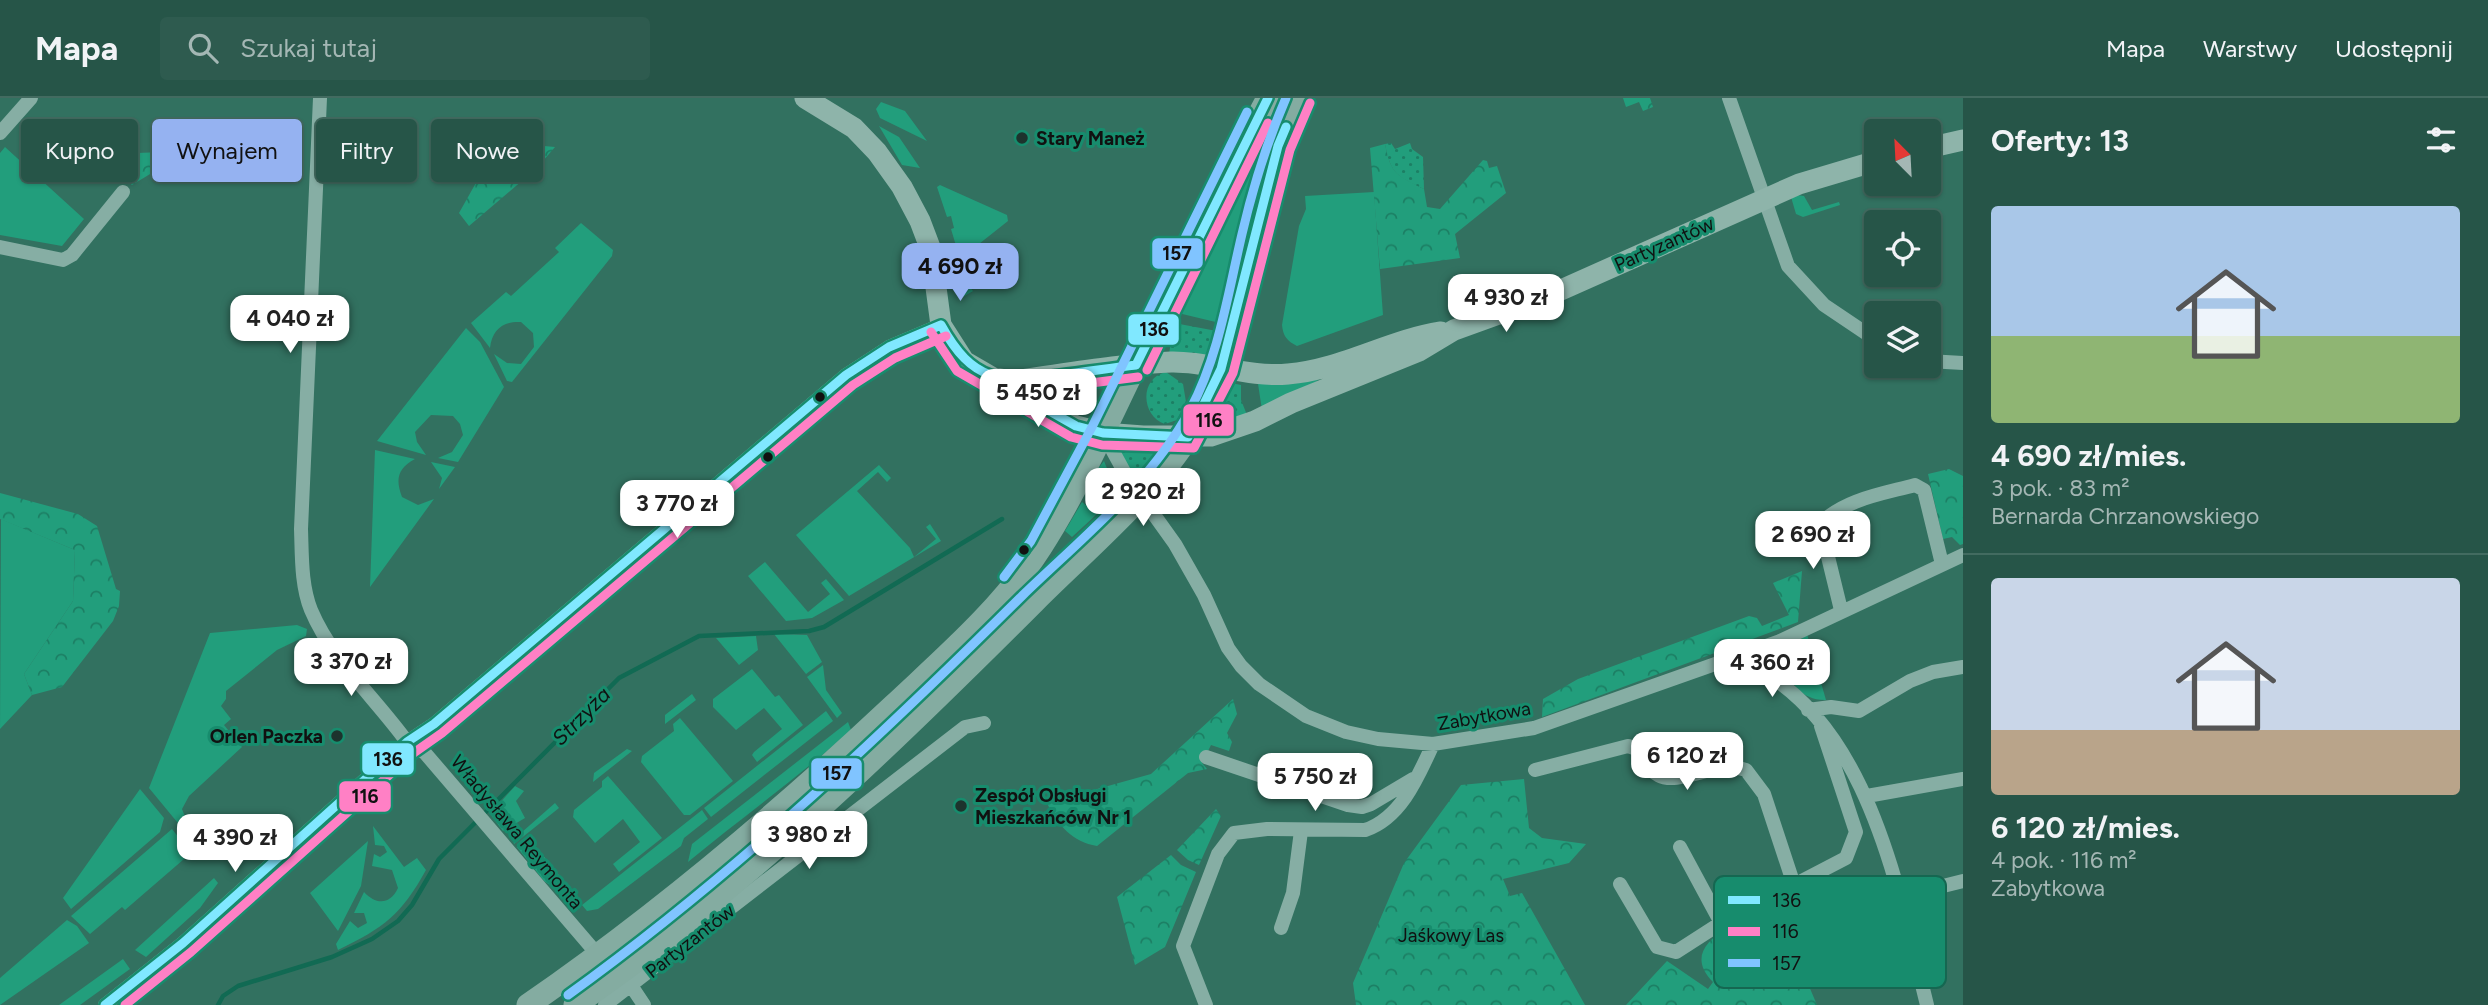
<!DOCTYPE html>
<html lang="pl">
<meta charset="utf-8">
<style>
body{margin:0;font-family:Figtree,sans-serif;background:#2e5b4f;color:#f1f3f6;height:100vh;display:flex;flex-direction:column;font-size:26px;white-space:nowrap}
*{box-sizing:border-box;margin:0}
p{font-size:23px;color:#a4b7b4}
.icon{flex:none;width:38px;height:38px;fill:none;stroke:currentColor;stroke-width:2;stroke-linecap:round;stroke-linejoin:round}
.map{position:relative;flex:1;overflow:hidden}
.sheet{display:flex;flex-direction:column;background:#265548;width:525px}
.sheet>*{flex:none}
.hud{position:absolute;left:21px;top:21px;width:665px;height:63px;display:flex;gap:14px}
.needle{width:46px;rotate:336deg}
.buttons{position:absolute;left:1864px;top:21px;display:grid;gap:14px}
.buttons a{display:grid;place-items:center;width:77px;height:77px;border-radius:7px;background:#265548;box-shadow:0 2px 5px #0004,0 0 0 2px #426b60;font-size:35px}
.price{position:absolute;translate:-50% -60px;padding:0 16px;border-radius:14px;background:#fff;color:#222;font-size:23px;line-height:46px;filter:drop-shadow(0 2px 4px #0008)}
.price::after{content:'';position:absolute;left:50%;top:42px;width:21px;height:16px;margin-left:-10px;background:inherit;clip-path:polygon(0 0,100% 0,50% 100%)}
.price.selected{background:#95b2f1;color:#111}
ul{padding:0;list-style:none}
li{display:grid;align-content:center;gap:14px;height:371px;padding:0 28px}
li+li{border-top:2px solid #426b60}
li span{display:grid;place-items:center;height:217px;border-radius:7px;color:#555}
li>.icon{margin-inline-start:auto}
span .icon{width:126px;height:126px;fill:#fffc;stroke-width:1}
li b{font-size:30px}
h2{display:flex;justify-content:space-between;align-items:center;height:84px;padding:0 28px;font-size:30px}
.pill{padding:0 24px;border-radius:7px;background:#265548;box-shadow:0 2px 5px #0004,0 0 0 2px #426b60;font-size:24px;line-height:63px}
.pill.selected{background:#95b2f1;color:#111}
header{display:flex;align-items:center;gap:42px;box-sizing:border-box;height:98px;padding:0 35px;background:#265548;border-bottom:2px solid #426b60}
header strong{font-size:33px}
nav{display:flex;gap:38px;margin-inline-start:auto;font-size:24px}
.search{width:490px;height:63px;background:#2e5b4f;display:flex;align-items:center;gap:18px;box-sizing:border-box;padding:0 24px;border-radius:7px;color:#a4b7b4;font-size:26px}
main{display:flex;flex:1;min-height:0}
.map>svg:first-child{display:block}
.grass{fill:#229e7c}
.forest{fill:url(#forest-crowns)}
.garden{fill:url(#garden-dots)}
.lines{fill:none;stroke-linecap:round;stroke-linejoin:round}
.stream{stroke:#116a53;stroke-width:4.5}
.street{stroke:#86aea4;stroke-width:14}
.secondary{stroke:#8eb4aa;stroke-width:21}
.primary{stroke:#84aca1;stroke-width:23}
.bus-1-casing{stroke:#178c6d;stroke-width:14}
.bus-2-casing{stroke:#178c6d;stroke-width:14}
.bus-3-casing{stroke:#178c6d;stroke-width:14}
.bus-1{stroke:#80e8ff;stroke-width:9}
.bus-2{stroke:#ff80c5;stroke-width:9}
.bus-3{stroke:#80c4ff;stroke-width:9}
.poi-dot{fill:#1d332d;stroke:#178c6d;stroke-width:2.5}
.bus-dot{fill:#111;stroke:#178c6d;stroke-width:2.5}
.labels{text-anchor:middle;dominant-baseline:central;stroke-width:6;stroke-linejoin:round;paint-order:stroke}
.poi-label{font-size:19px;font-weight:bold;fill:#111;stroke:#178c6d;text-anchor:start}
.street-label{font-size:19px;fill:#111;stroke:#178c6d}
.park-label{font-size:19px;fill:#111;stroke:#178c6d}
.water-label{font-size:21px;font-style:italic;fill:#111;stroke:#178c6d}
.key{fill:#178c6d;stroke:#156751;stroke-width:2}
.key-label{font-size:19px;fill:#111}
.line-badge{stroke:#178c6d;stroke-width:2.5}
.pale-badge-label{font-size:19px;text-anchor:middle;font-weight:bold;fill:#111}
</style>
<header>
<strong>Mapa</strong>
<div class="search"><svg class="icon" aria-label="search" viewBox="0 0 24 24"><circle cx="10" cy="10" r="6"/><path d="M15 15l6 6"/></svg>Szukaj tutaj</div>
<nav><a>Mapa</a><a>Warstwy</a><a>Udostępnij</a></nav>
</header>
<main>
<div class="map">
<svg width="1963" height="907" viewBox="0 0 1963 907">
<defs>
<pattern id="forest-crowns" width="20" height="18" patternUnits="userSpaceOnUse" patternTransform="scale(1.75)"><rect width="20" height="18" fill="#229e7c"/><path d="M2 6a3 3 0 1 1 6 0M12 15a3 3 0 1 1 6 0" fill="none" stroke="#1c7f64"/></pattern>
<pattern id="garden-dots" width="8" height="8" patternUnits="userSpaceOnUse" patternTransform="scale(1.75)"><rect width="8" height="8" fill="#229e7c"/><path d="M2 2h.1M6 6h.1" fill="none" stroke="#1c7f64" stroke-width="1.8" stroke-linecap="round"/></pattern>
</defs>
<rect width="100%" height="100%" fill="#327160"/>
<path class="grass" d="M 1277,0 L 1288,0 L 1264,60 L 1224,226 L 1178,215 L 1250,70 Z
M 881,4 L 905,13 L 927,43 L 880,20 L 876,11 Z
M 879,28 L 899,39 L 920,70 L 902,67 Z
M 5,49 L 84,121 L 62,148 L 0,137 L 0,55 Z
M 940,87 L 1007,117 L 1008,123 L 960,161 L 951,131 L 954,130 L 951,118 L 947,119 L 937,89 Z
M 1374,94 L 1383,217 L 1297,248 C 1287,243 1283,238 1282,227 L 1299,128 L 1306,111 L 1305,98 Z
M 1797,97 L 1804,98 L 1812,112 L 1839,104 L 1840,107 L 1803,119 L 1796,116 L 1791,99 Z
M 581,125 L 613,152 L 612,158 L 512,284 L 507,283 L 494,256 L 507,265 L 521,266 L 534,249 L 533,235 L 521,224 C 503,223 492,232 490,250 L 471,225 L 506,194 L 511,198 L 559,154 L 555,150 Z
M 964,169 L 967,177 L 963,181 L 973,193 L 961,200 L 958,196 L 957,177 Z
M 466,230 L 480,244 L 504,289 L 458,364 L 438,360 L 452,354 L 463,337 L 460,326 L 453,318 L 431,317 L 415,334 L 417,344 L 426,357 L 377,343 Z
M 1319,281 L 1317,283 L 1262,312 L 1258,286 L 1299,285 Z
M 1084,290 L 1076,307 L 1048,295 Z
M 375,352 L 415,361 C 398,370 395,381 402,399 L 418,407 L 434,401 L 370,489 Z
M 1104,363 L 1113,385 L 1108,390 L 1097,372 Z
M 431,364 L 455,369 L 439,391 L 442,380 Z
M 879,367 L 891,380 L 887,384 L 878,374 L 857,393 L 910,450 L 914,459 L 936,441 L 926,429 L 930,426 L 941,443 L 849,498 L 796,437 Z
M 1082,404 L 1097,416 L 1072,439 L 1065,433 Z
M 1,421 L 75,452 L 73,503 L 24,576 L 32,597 L 0,631 Z
M 765,464 L 808,514 L 830,496 L 821,485 L 826,481 L 844,502 L 812,520 L 786,523 L 748,478 Z
M 297,527 L 307,531 L 306,538 L 277,552 L 226,593 L 226,601 L 221,608 L 231,621 L 224,627 L 242,649 L 189,698 L 182,711 L 196,747 L 149,690 L 210,535 Z
M 774,536 L 807,537 L 822,564 L 806,576 Z
M 1807,536 L 1826,602 C 1799,603 1781,578 1788,552 Z
M 756,538 L 758,552 L 739,567 L 716,540 Z
M 823,567 L 826,592 L 842,615 L 837,620 L 807,579 Z
M 752,571 L 775,599 L 779,597 L 803,627 L 757,664 L 752,657 L 754,654 L 782,631 L 764,610 L 736,632 L 713,609 L 713,601 Z
M 692,596 L 696,602 L 665,626 L 665,617 Z
M 826,613 L 833,623 L 711,719 L 704,710 Z
M 680,620 L 733,683 L 690,717 L 684,717 L 641,664 L 642,658 L 674,633 L 673,626 Z
M 848,624 L 851,632 C 799,679 742,719 688,764 L 692,746 Z
M 627,651 L 632,653 L 593,684 L 594,675 Z
M 608,678 L 662,740 L 619,774 L 613,766 L 640,744 L 623,721 L 595,745 L 573,719 L 574,712 L 602,689 L 602,683 Z
M 515,688 L 524,693 L 516,703 L 525,720 L 503,733 L 490,716 Z
M 140,691 L 164,720 L 160,734 L 71,811 L 63,800 Z
M 555,705 L 559,710 L 514,746 L 513,742 Z
M 702,712 L 708,721 L 684,740 L 681,748 L 598,811 L 587,813 L 582,807 Z
M 373,728 L 404,769 L 417,760 L 426,772 C 401,817 385,829 338,852 L 336,846 L 350,823 L 358,830 L 367,825 L 364,815 L 354,815 L 364,794 C 376,807 390,807 398,790 L 392,772 L 372,768 L 374,756 L 380,759 L 387,754 L 384,748 L 375,747 Z
M 172,731 L 191,755 L 125,812 L 122,809 L 90,836 L 71,818 Z
M 529,740 L 580,803 L 577,806 L 544,783 L 517,749 Z
M 368,743 L 361,788 L 338,833 L 310,795 Z
M 214,780 L 218,785 L 200,810 L 146,859 L 135,852 Z
M 67,822 L 77,828 L 89,845 L 0,907 L 0,880 Z
M 123,861 L 130,871 L 80,907 L 59,907 Z"/>
<path class="forest" d="M 1623,0 L 1650,0 L 1653,9 L 1643,13 L 1639,4 L 1626,9 Z
M 499,44 L 555,49 L 536,71 L 469,128 L 459,115 Z
M 1385,46 C 1391,77 1397,77 1424,91 L 1427,109 L 1440,111 L 1483,62 L 1487,63 L 1489,70 L 1497,68 L 1506,95 L 1455,136 L 1460,160 L 1380,171 L 1370,50 Z
M 188,53 L 132,87 L 112,71 L 112,56 Z
M 1949,371 L 1963,378 L 1963,446 L 1960,447 L 1952,439 L 1943,441 L 1928,376 Z
M 0,395 L 78,416 L 97,428 L 116,491 L 120,493 L 119,508 L 113,523 L 62,589 L 32,597 L 24,576 L 73,503 L 75,452 L 0,421 Z
M 1802,473 L 1798,524 L 1542,619 L 1543,601 L 1578,581 L 1749,518 L 1757,520 L 1762,528 L 1789,517 L 1773,485 Z
M 1233,601 L 1237,616 L 1227,635 L 1232,644 L 1229,653 L 1211,647 L 1202,665 L 1207,671 L 1188,675 L 1097,748 C 1073,744 1057,727 1047,705 L 1151,676 Z
M 1524,681 L 1529,730 L 1542,740 L 1586,746 L 1569,765 L 1503,781 L 1510,798 L 1522,795 L 1585,907 L 1356,907 L 1353,885 L 1404,765 L 1461,687 Z
M 1216,711 L 1221,718 L 1199,767 L 1188,762 L 1177,752 Z
M 1171,757 L 1181,767 L 1196,774 L 1165,849 L 1135,867 L 1117,799 Z
M 1878,792 L 1877,803 L 1816,829 L 1831,861 L 1803,874 L 1817,907 L 1626,907 L 1667,863 L 1708,891 L 1713,884 C 1675,846 1741,823 1768,811 C 1780,806 1795,796 1808,794 C 1831,791 1855,793 1878,792 Z"/>
<path class="garden" d="M 1391,45 L 1395,51 L 1410,45 L 1412,51 L 1423,59 L 1424,91 C 1397,78 1391,77 1385,46 Z
M 1174,225 L 1222,234 L 1214,259 L 1169,256 Z
M 1166,274 L 1183,286 L 1186,304 L 1177,322 L 1165,326 C 1141,318 1139,280 1166,274 Z
M 1231,285 L 1241,287 L 1241,302 L 1247,317 L 1213,329 Z
M 1120,345 L 1158,348 L 1159,350 L 1134,379 L 1120,354 Z"/>
<g class="lines">
<path class="stream" d="M 218,907 L 223,898 L 238,888 L 332,859 L 372,841 L 398,823 L 412,807 L 439,761 L 619,580 L 699,538 L 809,533 L 824,529 L 1002,421"/>
<path class="street" d="M 320,0 L 301,431 C 302,458 301,487 311,512 C 332,562 376,601 407,644 L 425,655 L 598,857
M 1729,0 L 1788,168 L 1824,207 L 1876,242
M 0,35 L 31,0
M 0,149 L 63,162 L 72,157 L 123,94
M 1928,263 L 1963,265
M 1103,335 L 1127,379 L 1175,446 L 1204,497 L 1228,550 L 1241,568 L 1259,586 L 1306,618 L 1346,634 L 1378,641 L 1433,646 L 1534,630 L 1780,543 L 1963,457
M 1841,512 L 1820,426 C 1845,401 1882,396 1915,387 L 1924,392 L 1942,466
M 1733,560 C 1865,607 1897,787 1927,907
M 1774,580 L 1780,543
M 1808,612 L 1831,609 L 1859,613 L 1910,583 L 1933,574 L 1963,569
M 1206,659 L 1348,707 L 1362,709 L 1371,706 L 1413,681
M 1535,672 L 1628,648 L 1637,651 C 1644,659 1648,672 1658,677 C 1680,689 1717,661 1746,672 L 1764,696 L 1794,787
M 1867,698 L 1963,681
M 1680,749 L 1721,825
M 1620,786 L 1657,849 L 1676,854 L 1721,825 L 1846,760 L 1856,734 L 1821,628
M 1899,799 L 1963,783
M 1281,830 L 1293,795 L 1301,733
M 632,889 L 644,907
M 105,907 L 183,845 L 407,644 L 434,626 L 846,277 L 889,249 L 941,227
M 605,907 L 965,629 L 984,625
M 1206,907 L 1183,848 L 1218,756 L 1234,735 L 1267,731 L 1365,732 C 1401,720 1418,679 1433,646"/>
<path class="secondary" d="M 805,0 L 854,30 L 877,54 L 902,89 L 920,123 L 931,152 L 941,227 L 964,263 L 1076,328 L 1103,335 L 1143,338 L 1211,338 L 1255,323 L 1291,305 L 1419,253 L 1454,232 L 1543,200 L 1799,86 L 1876,63
M 1928,50 L 1963,42
M 999,281 L 1013,283 C 1065,276 1119,266 1171,264 C 1210,263 1248,280 1288,276 C 1341,272 1389,242 1441,234"/>
<path class="primary" d="M 528,907 C 658,817 779,715 894,607 C 946,558 1002,510 1041,449 C 1075,396 1102,337 1130,279 C 1175,186 1218,91 1268,0
M 575,907 C 744,790 890,648 1035,503 C 1092,446 1160,391 1200,320 C 1227,271 1236,214 1249,160 C 1261,105 1276,52 1299,0"/>
<g class="bus-1-casing">
<path id="bus-1" d="M 941,227 C 973,285 1000,285 1060,277 C 1085,274 1111,270 1136,267 L 1268,0
M 986,277 L 1076,328 L 1103,335 L 1188,339
M 1188,339 L 1221,271 L 1278,48 L 1286,29
M 105,907 L 183,845 L 407,644 L 434,626 L 846,277 L 889,249 L 941,227"/>
</g>
<g class="bus-2-casing">
<path id="bus-2" d="M 931,234 L 957,273 L 1071,339 L 1102,347 L 1194,350 L 1233,275 L 1290,52 L 1310,5
M 1147,272 L 1268,25
M 985,289 L 1013,295 L 1138,279
M 125,907 L 191,854 L 415,654 L 442,635 L 853,287 L 895,260 L 946,238"/>
</g>
<g class="bus-3-casing">
<path id="bus-3" d="M 1004,479 L 1031,443 L 1092,329 L 1247,14
M 568,897 C 733,778 879,640 1023,497 C 1082,440 1151,385 1190,312 C 1219,258 1228,195 1242,136 C 1253,89 1267,44 1286,0"/>
</g>
<use href="#bus-1" class="bus-1"/>
<use href="#bus-2" class="bus-2"/>
<use href="#bus-3" class="bus-3"/>
</g>
<g class="poi-dot">
<circle cx="1022" cy="40" r="7"/>
<circle cx="337" cy="638" r="7"/>
<circle cx="961" cy="708" r="7"/>
</g>
<g class="bus-dot">
<circle cx="820" cy="299" r="6"/>
<circle cx="768" cy="359" r="6"/>
<circle cx="1024" cy="452" r="6"/>
</g>
<g class="labels">
<g class="poi-label">
<text x="1036" y="40">Stary Maneż</text>
<text x="323" y="638" text-anchor="end">Orlen Paczka</text>
<text x="975" y="697">Zespół Obsługi<tspan x="975" dy="22">Mieszkańców Nr 1</tspan></text>
</g>
<g class="street-label">
<text transform="translate(1664 146) rotate(-24)">Partyzantów</text>
<text transform="translate(1484 618) rotate(-10)">Zabytkowa</text>
<text transform="translate(517 734) rotate(50)">Władysława Reymonta</text>
<text transform="translate(690 843) rotate(-38)">Partyzantów</text>
</g>
<g class="park-label">
<text x="1451" y="837">Jaśkowy Las</text>
</g>
<g class="water-label">
<text transform="translate(581 618) rotate(-45)">Strzyża</text>
</g>
</g>
<rect x="1714" y="778" width="232" height="112" rx="10" class="key"/>
<rect x="1728" y="798" width="32" height="8" fill="#80e8ff"/>
<rect x="1728" y="829" width="32" height="9" fill="#ff80c5"/>
<rect x="1728" y="861" width="32" height="8" fill="#80c4ff"/>
<g class="key-label">
<text x="1772" y="809">136</text>
<text x="1772" y="840">116</text>
<text x="1772" y="872">157</text>
</g>
<g class="line-badge">
<rect x="1151" y="139" width="53" height="33" rx="7" fill="#80c4ff"/>
<rect x="1127" y="215" width="53" height="33" rx="7" fill="#80e8ff"/>
<rect x="1182" y="305" width="53" height="34" rx="7" fill="#ff80c5"/>
<rect x="361" y="644" width="54" height="34" rx="7" fill="#80e8ff"/>
<rect x="810" y="659" width="53" height="33" rx="7" fill="#80c4ff"/>
<rect x="338" y="682" width="54" height="33" rx="7" fill="#ff80c5"/>
</g>
<g class="pale-badge-label">
<text x="1177" y="162">157</text>
<text x="1154" y="238">136</text>
<text x="1209" y="329">116</text>
<text x="388" y="668">136</text>
<text x="837" y="682">157</text>
<text x="365" y="705">116</text>
</g>
</svg>
<div class="buttons">
<a><svg class="needle" viewBox="-14 -14 28 28"><path d="M0-13l5 13h-10z" fill="#e53935"/><path d="M0 13l5-13h-10z" fill="#a4b7b4"/></svg></a>
<a><svg class="icon" aria-label="locate" viewBox="0 0 24 24"><circle cx="12" cy="12" r="6"/><path d="M12 2v4M12 18v4M2 12h4M18 12h4"/></svg></a>
<a><svg class="icon" aria-label="layers" viewBox="0 0 24 24"><path d="M12 4l9 5-9 5-9-5zM3 14l9 5 9-5"/></svg></a>
</div>
<b class="price selected" style="left:960px;top:205px">4 690 zł</b>
<b class="price" style="left:1506px;top:236px">4 930 zł</b>
<b class="price" style="left:290px;top:257px">4 040 zł</b>
<b class="price" style="left:1038px;top:331px">5 450 zł</b>
<b class="price" style="left:1143px;top:430px">2 920 zł</b>
<b class="price" style="left:677px;top:442px">3 770 zł</b>
<b class="price" style="left:1813px;top:473px">2 690 zł</b>
<b class="price" style="left:351px;top:600px">3 370 zł</b>
<b class="price" style="left:1772px;top:601px">4 360 zł</b>
<b class="price" style="left:1687px;top:694px">6 120 zł</b>
<b class="price" style="left:1315px;top:715px">5 750 zł</b>
<b class="price" style="left:809px;top:773px">3 980 zł</b>
<b class="price" style="left:235px;top:776px">4 390 zł</b>
<div class="hud">
<a class="pill">Kupno</a>
<a class="pill selected">Wynajem</a>
<a class="pill">Filtry</a>
<a class="pill">Nowe</a>
</div>
</div>
<section class="sheet">
<h2>Oferty: 13<svg class="icon" aria-label="filters" viewBox="0 0 24 24"><path d="M4 7h16M4 17h16"/><circle cx="9" cy="7" r="2"/><circle cx="15" cy="17" r="2"/></svg></h2>
<ul>
<li><span style="background:linear-gradient(#a9c7e8 60%,#8fb573 0)"><svg class="icon" aria-label="home" viewBox="0 0 24 24"><path d="M3 11l9-7 9 7M6 9v11h12V9"/></svg></span><div><b>4 690 zł/mies.</b><p>3 pok. · 83 m²</p><p>Bernarda Chrzanowskiego</p></div></li>
<li><span style="background:linear-gradient(#c9d6e8 70%,#b9a48a 0)"><svg class="icon" aria-label="home" viewBox="0 0 24 24"><path d="M3 11l9-7 9 7M6 9v11h12V9"/></svg></span><div><b>6 120 zł/mies.</b><p>4 pok. · 116 m²</p><p>Zabytkowa</p></div></li>
</ul>
</section>
</main>
